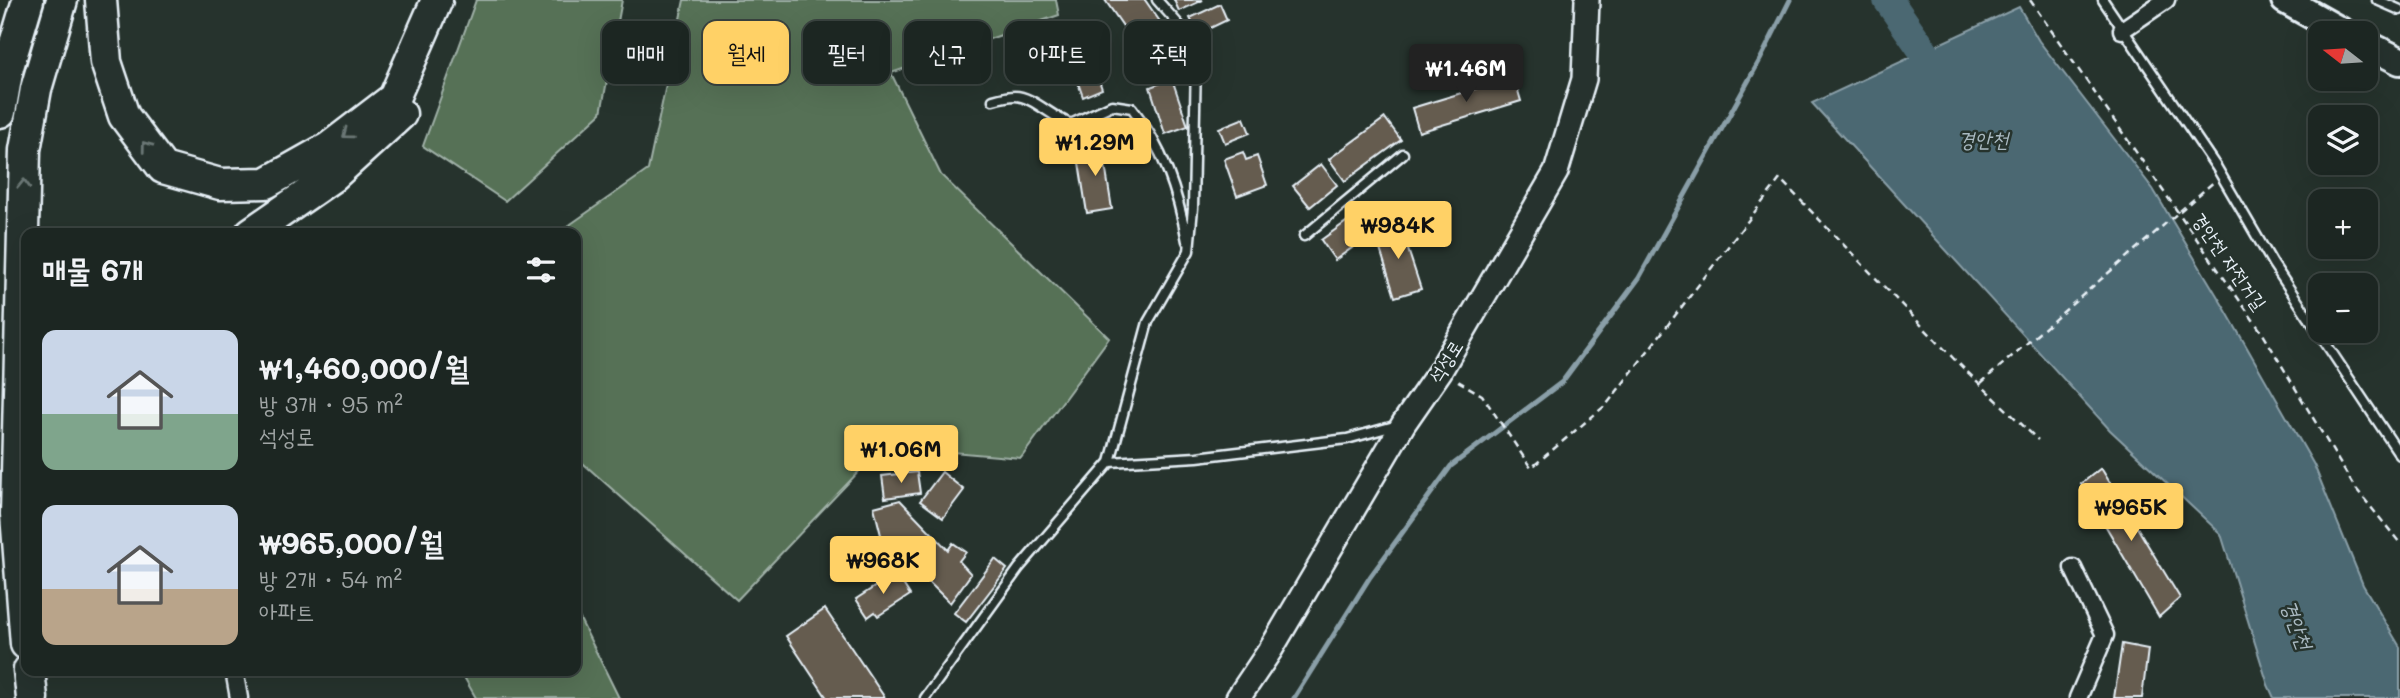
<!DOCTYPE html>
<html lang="ko">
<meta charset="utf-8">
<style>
body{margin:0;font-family:Mali,"Poor Story",sans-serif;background:#29322f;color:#f1f3f6;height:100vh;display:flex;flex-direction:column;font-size:26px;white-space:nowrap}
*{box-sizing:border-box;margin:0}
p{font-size:23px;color:#a0a5a5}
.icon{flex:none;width:38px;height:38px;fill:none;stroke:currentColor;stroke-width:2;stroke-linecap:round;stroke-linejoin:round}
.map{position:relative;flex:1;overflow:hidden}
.details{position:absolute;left:21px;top:228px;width:560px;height:448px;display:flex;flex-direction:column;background:#1c2622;border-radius:14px;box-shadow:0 7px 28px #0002,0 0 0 2px #3a4340}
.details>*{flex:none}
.banner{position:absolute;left:602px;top:21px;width:665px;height:63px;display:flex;gap:14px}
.needle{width:46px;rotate:287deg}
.tools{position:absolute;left:2308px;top:21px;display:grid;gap:14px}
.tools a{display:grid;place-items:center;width:70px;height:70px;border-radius:14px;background:#1c2622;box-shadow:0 7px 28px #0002,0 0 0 2px #3a4340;font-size:35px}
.price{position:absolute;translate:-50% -60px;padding:0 16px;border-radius:7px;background:#ffd166;color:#111;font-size:23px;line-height:46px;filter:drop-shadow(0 2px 4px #0008)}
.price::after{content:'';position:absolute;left:50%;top:42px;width:21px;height:16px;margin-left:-10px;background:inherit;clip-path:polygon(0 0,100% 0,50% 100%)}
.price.active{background:#222;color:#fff}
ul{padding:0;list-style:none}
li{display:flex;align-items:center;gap:21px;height:175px;padding:0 21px}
li span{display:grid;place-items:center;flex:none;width:196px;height:140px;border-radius:14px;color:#555}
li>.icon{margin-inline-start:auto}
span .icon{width:84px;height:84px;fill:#fffc;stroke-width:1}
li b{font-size:30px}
h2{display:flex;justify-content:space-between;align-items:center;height:84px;padding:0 21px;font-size:30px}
.pill{padding:0 24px;border-radius:14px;background:#1c2622;box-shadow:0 7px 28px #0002,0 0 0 2px #3a4340;font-size:24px;line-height:63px}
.pill.active{background:#ffd166;color:#111}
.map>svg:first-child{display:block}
.green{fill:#577157;stroke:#a0b1a8;stroke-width:2}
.water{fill:#4c6872;stroke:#8a9fa8;stroke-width:2}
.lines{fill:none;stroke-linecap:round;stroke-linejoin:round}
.stream{stroke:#8a9fa8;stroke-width:5}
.river{stroke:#4c6872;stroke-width:30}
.building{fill:#655b4f;stroke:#e8f1f8;stroke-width:2}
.lane-casing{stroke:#e8f1f8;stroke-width:13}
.street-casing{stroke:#e8f1f8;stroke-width:21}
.secondary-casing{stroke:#e8f1f8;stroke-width:28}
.primary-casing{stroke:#e8f1f8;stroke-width:32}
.highway-casing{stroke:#e8f1f8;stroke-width:35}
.path{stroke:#e8f1f8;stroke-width:2.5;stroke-dasharray:7 5;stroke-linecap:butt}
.lane{stroke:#26332d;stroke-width:8}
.street{stroke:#26332d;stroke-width:16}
.secondary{stroke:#26332d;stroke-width:23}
.primary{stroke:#26332d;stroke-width:26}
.highway{stroke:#26332d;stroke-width:30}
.path-bridge{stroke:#e8f1f8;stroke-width:2.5;stroke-dasharray:7 5;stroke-linecap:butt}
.oneway{stroke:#6a7674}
.labels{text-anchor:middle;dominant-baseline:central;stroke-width:5;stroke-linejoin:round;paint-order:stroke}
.street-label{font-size:19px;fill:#e8f1f8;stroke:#26332d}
.water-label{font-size:21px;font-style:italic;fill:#aabac2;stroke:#26332d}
</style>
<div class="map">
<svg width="2400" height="698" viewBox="0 0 2400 698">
<rect width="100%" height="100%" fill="#26332d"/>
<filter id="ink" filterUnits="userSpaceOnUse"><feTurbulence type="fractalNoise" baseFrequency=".0143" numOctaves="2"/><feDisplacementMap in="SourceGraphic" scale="14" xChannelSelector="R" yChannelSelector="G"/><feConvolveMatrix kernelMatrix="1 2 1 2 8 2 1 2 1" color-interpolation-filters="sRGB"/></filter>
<g filter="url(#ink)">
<path class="green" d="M 476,0 L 622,0 L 601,113 L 505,201 L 423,146 Z
M 684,0 L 1056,0 L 1059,15 L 891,73 L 941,175 L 1109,338 L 1021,458 L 883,446 L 737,600 L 576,457 L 576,233 L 558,233 L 648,170 Z
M 576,611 L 619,698 L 476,698 L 460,670 L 576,670 Z"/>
<path class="water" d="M 2019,7 L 2039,41 L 2153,189 L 2225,309 L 2314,465 L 2363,585 L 2400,647 L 2400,698 L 2274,698 L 2268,685 L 2221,534 L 2110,430 L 1812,103 Z"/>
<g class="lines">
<path class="stream" d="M 1294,698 L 1370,577 L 1451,466 L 1562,382 L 1639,278 L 1761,58 L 1790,0"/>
<path class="river" d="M 1888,0 L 1946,83"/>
</g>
<path class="building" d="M 1105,0 L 1145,0 L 1177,46 L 1150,65 Z
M 1174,0 L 1203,0 L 1179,11 Z
M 1220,4 L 1227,20 L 1198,34 L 1190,18 Z
M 1083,36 L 1102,89 L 1083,97 L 1064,43 Z
M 1514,77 L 1521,101 L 1419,132 L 1412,108 Z
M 1172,79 L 1188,126 L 1165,134 L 1150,87 Z
M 1244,118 L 1250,133 L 1225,143 L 1219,128 Z
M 1385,118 L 1401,140 L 1345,181 L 1329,159 Z
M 1101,139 L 1112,209 L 1087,213 L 1077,150 L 1093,147 L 1092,140 Z
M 1243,152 L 1246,160 L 1257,156 L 1267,185 L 1237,196 L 1224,159 Z
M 1321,164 L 1337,185 L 1310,207 L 1293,186 Z
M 1356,215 L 1370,235 L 1335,260 L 1321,240 Z
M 1400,225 L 1421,289 L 1395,297 L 1375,233 Z
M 2101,468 L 2180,598 L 2159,617 L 2081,484 Z
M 917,472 L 920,493 L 885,498 L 882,476 Z
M 942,472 L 964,490 L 943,518 L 920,501 Z
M 900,500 L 948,550 L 953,543 L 966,552 L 959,561 L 971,574 L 950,603 L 881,535 L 874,507 Z
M 995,559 L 1007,569 L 966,622 L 954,613 Z
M 896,573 L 910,595 L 878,616 L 875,612 L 868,617 L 856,599 Z
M 825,609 L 885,698 L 827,698 L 786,636 Z
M 2122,644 L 2148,649 L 2142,698 L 2114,698 Z"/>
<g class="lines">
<g class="lane-casing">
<path id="lane" d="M 2103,0 L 2217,168 L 2273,264 L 2400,455
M 2377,0 L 2400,10
M 993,100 C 1000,98 1008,96 1015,96 C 1032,96 1053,118 1071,124 L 1112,105 L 1132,108 C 1163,147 1178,193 1187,241
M 1304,236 L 1403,154
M 1110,462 L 1197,457 L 1347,439 L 1398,425
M 925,698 L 1019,568 L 1110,462 L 1148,322 L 1189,251 L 1193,208 L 1196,61 L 1190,37 L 1157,0"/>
</g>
<g class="street-casing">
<path id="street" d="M 2122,30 L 2166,0
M 2073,568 L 2105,635 L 2078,698
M 234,670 L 239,698"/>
</g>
<g class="secondary-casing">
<path id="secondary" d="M 1238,698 L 1271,649 L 1404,423 L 1440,371 L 1556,172 L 1584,79 L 1587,0"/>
</g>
<g class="primary-casing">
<path id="primary" d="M 2285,0 L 2344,33
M 2366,44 L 2400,61"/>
</g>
<g class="highway-casing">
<path id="highway" d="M 101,0 L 106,62 L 124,116 L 163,168 L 220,184 L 266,183 L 330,147 L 394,98 L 437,0
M 0,112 L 8,67 L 28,0
M 251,233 L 332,177 L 401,114
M 26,644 L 16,514 L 25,150 L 36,89 L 62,0
M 29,670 L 32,698"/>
</g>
<path class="path" d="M 2030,0 L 2263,334 L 2353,485 L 2400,543
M 1458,381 L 1482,395 L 1531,468 L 1607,404 L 1780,179 L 1954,359 L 2038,440
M 1981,383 L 1989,376"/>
<use href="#lane" class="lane"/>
<use href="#street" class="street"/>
<use href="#secondary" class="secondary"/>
<use href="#primary" class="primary"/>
<use href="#highway" class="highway"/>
<path class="path-bridge" d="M 1989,376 L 2216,180"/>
</g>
<defs><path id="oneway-chevron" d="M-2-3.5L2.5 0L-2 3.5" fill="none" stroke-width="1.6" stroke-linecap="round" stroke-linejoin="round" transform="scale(1.75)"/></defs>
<g class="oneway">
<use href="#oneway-chevron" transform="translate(347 134) rotate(143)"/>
<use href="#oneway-chevron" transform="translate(146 146) rotate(-127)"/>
<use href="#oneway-chevron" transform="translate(24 184) rotate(-89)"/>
</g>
</g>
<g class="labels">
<g class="street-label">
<text transform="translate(2230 261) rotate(55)">경안천 자전거길</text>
<text transform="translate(1445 361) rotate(-58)">석성로</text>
</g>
<g class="water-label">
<text x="1983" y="138">경안천</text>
<text transform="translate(2298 624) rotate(69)">경안천</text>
</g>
</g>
</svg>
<div class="tools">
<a><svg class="needle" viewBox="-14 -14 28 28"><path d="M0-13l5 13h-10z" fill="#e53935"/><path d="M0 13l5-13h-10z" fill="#a0a5a5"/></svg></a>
<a><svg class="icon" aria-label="layers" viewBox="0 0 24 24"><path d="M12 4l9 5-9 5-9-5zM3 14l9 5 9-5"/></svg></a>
<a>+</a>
<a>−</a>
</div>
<b class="price active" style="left:1466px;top:104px">₩1.46M</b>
<b class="price" style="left:1095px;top:178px">₩1.29M</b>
<b class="price" style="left:1398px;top:261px">₩984K</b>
<b class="price" style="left:901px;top:485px">₩1.06M</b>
<b class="price" style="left:2131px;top:543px">₩965K</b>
<b class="price" style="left:883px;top:596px">₩968K</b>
<div class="banner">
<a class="pill">매매</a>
<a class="pill active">월세</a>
<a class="pill">필터</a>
<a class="pill">신규</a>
<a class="pill">아파트</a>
<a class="pill">주택</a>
</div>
<section class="details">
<h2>매물 6개<svg class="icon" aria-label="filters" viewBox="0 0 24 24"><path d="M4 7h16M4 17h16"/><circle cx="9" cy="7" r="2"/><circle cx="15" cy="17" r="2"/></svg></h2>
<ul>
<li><span style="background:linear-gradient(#c9d6e8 60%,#7fa58c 0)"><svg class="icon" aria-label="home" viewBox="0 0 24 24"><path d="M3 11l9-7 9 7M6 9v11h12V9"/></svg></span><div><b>₩1,460,000/월</b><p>방 3개 · 95 m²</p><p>석성로</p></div></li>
<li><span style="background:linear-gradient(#c9d6e8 60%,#b9a48a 0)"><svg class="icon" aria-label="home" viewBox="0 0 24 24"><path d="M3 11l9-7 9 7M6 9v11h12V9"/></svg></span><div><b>₩965,000/월</b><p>방 2개 · 54 m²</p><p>아파트</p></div></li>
</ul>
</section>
</div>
